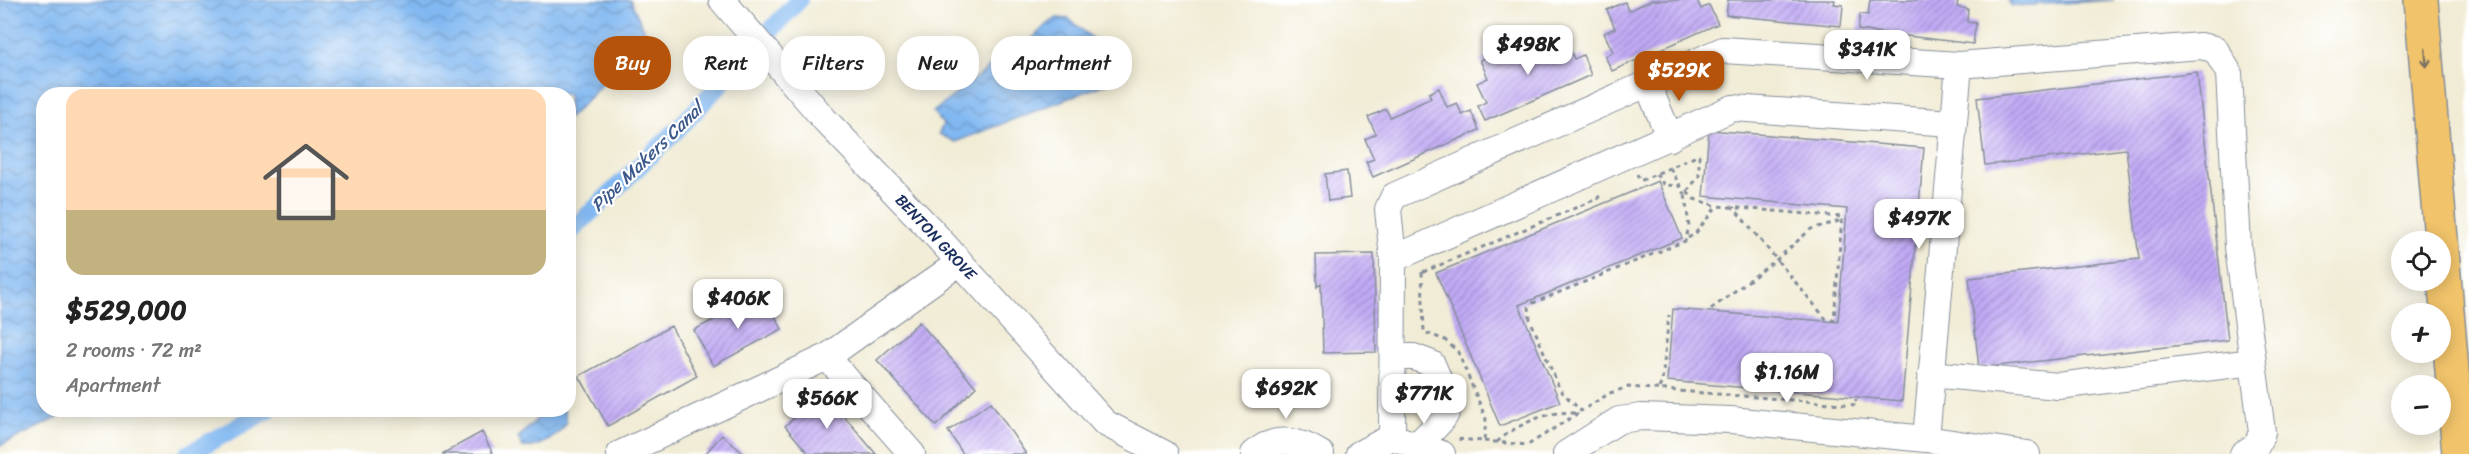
<!DOCTYPE html>
<meta charset="utf-8">
<style>
body{margin:0;font-family:Sriracha,sans-serif;background:#f2f2f2;color:#222;height:100vh;display:flex;flex-direction:column;font-size:22px;white-space:nowrap}
*{box-sizing:border-box;margin:0}
p{font-size:20px;color:#767676}
.icon{flex:none;width:33px;height:33px;fill:none;stroke:currentColor;stroke-width:2;stroke-linecap:round;stroke-linejoin:round}
.map{position:relative;flex:1;overflow:hidden}
.drawer{position:absolute;left:36px;top:87px;width:540px;height:330px;display:flex;flex-direction:column;background:#fff;border-radius:24px;box-shadow:0 3px 15px #0003}
.drawer>*{flex:none}
.guide{position:absolute;left:594px;top:36px;width:570px;height:54px;display:flex;gap:12px}
.buttons{position:absolute;left:2391px;top:231px;display:grid;gap:12px}
.buttons a{display:grid;place-items:center;width:60px;height:60px;border-radius:50%;background:#fff;box-shadow:0 3px 15px #0003;font-size:30px}
.price{position:absolute;translate:-50% -51px;padding:0 14px;border-radius:12px;background:#fff;color:#222;font-size:20px;line-height:39px;filter:drop-shadow(0 2px 3px #0008)}
.price::after{content:'';position:absolute;left:50%;top:36px;width:18px;height:14px;margin-left:-9px;background:inherit;clip-path:polygon(0 0,100% 0,50% 100%)}
.price.on{background:#b45309;color:#fff}
ul{padding:0;list-style:none}
li{display:grid;align-content:center;gap:12px;height:318px;padding:0 30px}
li+li{border-top:2px solid #e0e0e0}
li span{display:grid;place-items:center;height:186px;border-radius:18px;color:#555}
li>.icon{margin-inline-start:auto}
span .icon{width:108px;height:108px;fill:#fffc;stroke-width:1}
li b{font-size:26px}
.tag{padding:0 21px;border-radius:24px;background:#fff;box-shadow:0 3px 15px #0003;font-size:21px;line-height:54px}
.tag.on{background:#b45309;color:#fff}
.map>svg:first-child{display:block}
.water{fill:url(#water-waves);stroke:#4e74a8;stroke-width:1.5}
.lines{fill:none;stroke-linecap:round;stroke-linejoin:round}
.canal{stroke:#81b8f1;stroke-width:18}
.building{fill:url(#building-hatch)}
.minor-casing{stroke:#868e9a;stroke-width:28}
.highway-casing{stroke:#868e9a;stroke-width:36}
.path{stroke:#868e9a;stroke-width:3;stroke-dasharray:4.5 4.5;stroke-linecap:butt}
.minor{stroke:#fff;stroke-width:26}
.highway{stroke:#f1c36a;stroke-width:33}
.oneway{stroke:#7b7263}
.labels{text-anchor:middle;dominant-baseline:central;stroke-width:4.5;stroke-linejoin:round;paint-order:stroke}
.street-label{font-size:16px;fill:#1b2f5e;stroke:#fff}
.water-label{font-size:18px;font-style:italic;fill:#3a588a;stroke:#fff}
</style>
<div class="map">
<svg width="2469" height="454" viewBox="0 0 2469 454">
<defs>
<pattern id="water-waves" width="16" height="10" patternUnits="userSpaceOnUse" patternTransform="scale(1.5)"><rect width="16" height="10" fill="#81b8f1"/><path d="M0 5q4-4 8 0t8 0" fill="none" stroke="#6996c6"/></pattern>
<pattern id="building-hatch" width="6" height="6" patternUnits="userSpaceOnUse" patternTransform="scale(1.5)"><rect width="6" height="6" fill="#c1aaf5"/><path d="M-1 1l2-2M0 6l6-6M5 7l2-2" fill="none" stroke="#9c8bca"/></pattern>
</defs>
<rect width="100%" height="100%" fill="#fff"/>
<filter id="ink" filterUnits="userSpaceOnUse"><feTurbulence type="fractalNoise" baseFrequency=".0167" numOctaves="2"/><feDisplacementMap in="SourceGraphic" scale="12" xChannelSelector="R" yChannelSelector="G"/><feConvolveMatrix kernelMatrix="1 2 1 2 8 2 1 2 1" color-interpolation-filters="sRGB"/></filter>
<filter id="wash" filterUnits="userSpaceOnUse"><feTurbulence type="fractalNoise" baseFrequency=".008" numOctaves="4" result="noise"/><feDisplacementMap in="SourceGraphic" scale="24" xChannelSelector="R" yChannelSelector="G"/><feGaussianBlur stdDeviation="1.35" result="paint"/><feColorMatrix in="noise" values="0 0 0 0 0 0 0 0 0 0 0 0 0 0 0 0 0 1.4 0 .05"/><feComposite in="paint" operator="in"/></filter>
<g filter="url(#wash)">
<rect width="100%" height="100%" fill="#f1ecd5"/>
<path class="water" d="M 0,0 L 630,0 L 648,38 L 569,118 L 568,94 L 44,94 L 44,410 L 73,410 L 0,446 Z
M 2007,0 L 2114,0 L 2012,6 Z
M 1057,18 L 1069,19 L 1119,61 L 1120,74 L 1115,80 L 955,142 L 939,134 L 943,124 L 933,112 L 1002,57 L 1011,59 L 1045,26 Z
M 558,410 L 564,410 L 567,422 C 558,436 540,449 523,447 L 518,438 L 539,417 Z"/>
<g class="lines">
<path class="canal" d="M 568,234 L 680,127 L 799,0
M 188,454 L 268,410"/>
</g>
<g id="blocks">
<path class="building" d="M 1652,0 L 1697,0 L 1701,9 L 1709,5 L 1718,24 L 1612,71 L 1605,56 L 1613,52 L 1604,33 L 1615,28 L 1607,10 L 1625,2 L 1628,11 Z
M 1728,0 L 1835,0 L 1834,4 L 1843,5 L 1841,26 L 1726,15 Z
M 1870,0 L 1958,0 L 1957,7 L 1968,9 L 1967,22 L 1976,23 L 1973,44 L 1858,30 L 1860,14 L 1868,15 Z
M 1551,32 L 1559,51 L 1569,47 L 1574,59 L 1583,55 L 1591,75 L 1485,121 L 1478,106 L 1486,102 L 1477,83 L 1488,78 L 1480,60 L 1497,52 L 1502,61 L 1543,42 L 1541,37 Z
M 2197,72 L 2228,340 L 1979,368 L 1969,278 L 2139,259 L 2126,149 L 1985,165 L 1977,98 Z
M 1439,88 L 1447,107 L 1457,103 L 1462,115 L 1471,111 L 1479,130 L 1373,177 L 1366,162 L 1374,159 L 1365,139 L 1376,134 L 1368,117 L 1386,109 L 1390,117 L 1431,98 L 1429,93 Z
M 1709,130 L 1924,148 L 1902,401 L 1667,381 L 1673,309 L 1838,322 L 1847,209 L 1703,196 Z
M 1347,171 L 1350,198 L 1328,201 L 1325,174 Z
M 1658,181 L 1682,238 L 1519,305 L 1560,402 L 1500,426 L 1436,273 Z
M 1374,254 L 1376,352 L 1323,353 L 1321,283 L 1317,287 L 1316,255 Z
M 763,294 L 782,329 L 713,366 L 694,330 Z
M 919,322 L 976,387 L 936,426 L 877,360 Z
M 671,326 L 697,376 L 608,426 L 579,376 Z
M 824,392 L 876,454 L 809,454 L 785,426 Z
M 991,402 L 1026,454 L 963,454 L 948,431 Z
M 482,432 L 493,454 L 442,454 Z
M 722,435 L 744,454 L 705,454 Z"/>
</g>
</g>
<g filter="url(#ink)">
<use href="#blocks" fill-opacity="0" stroke="#868e9a" stroke-width="1.5"/>
<g class="lines">
<g class="minor-casing">
<path id="minor" d="M 722,0 L 825,120 L 930,229 L 1105,423 L 1165,454
M 1647,83 L 1670,138
M 1393,259 L 1733,108 L 1952,123
M 827,357 L 912,454
M 1393,357 L 1414,357 L 1432,364 C 1454,416 1456,406 1417,445
M 1931,374 L 2058,386 L 2253,362
M 1392,437 L 1393,259 L 1388,209 L 1394,196 L 1723,50 L 1959,65 L 2200,46 L 2215,49 L 2229,73 L 2238,247 L 2262,432 L 2257,445 L 2243,454
M 1926,439 L 1959,65
M 620,454 L 827,357 L 960,262
M 1254,454 C 1274,435 1300,440 1321,454
M 1359,454 L 1392,437 L 1442,454
M 1566,454 L 1619,420 L 1641,417 L 1731,420 L 1926,439 L 2027,454"/>
</g>
<g class="highway-casing">
<path id="highway" d="M 2421,0 L 2459,454"/>
</g>
<path class="path" d="M 1670,168 L 1685,194
M 1637,174 L 1640,181 L 1699,155 L 1699,176 L 1685,194 L 1689,227 L 1685,241 L 1533,303 L 1529,307 L 1530,319 L 1560,390 L 1581,411 L 1610,393 L 1628,387 L 1856,405 L 1856,399
M 1656,174 L 1664,185 L 1680,186
M 1687,192 L 1694,199 L 1717,206 L 1842,217 L 1834,320 L 1826,319 L 1733,207
M 1688,238 L 1695,234 L 1717,206
M 1422,272 L 1424,332 L 1445,340 L 1458,352 L 1486,419 L 1484,441 L 1456,439
M 1423,272 L 1599,198 L 1597,192
M 1711,309 L 1776,260 L 1811,229 L 1843,220
M 1659,388 L 1662,382 L 1669,315
M 1484,441 L 1528,445 L 1580,412
M 1497,442 C 1514,426 1553,407 1577,414"/>
<use href="#minor" class="minor"/>
<use href="#highway" class="highway"/>
</g>
<defs><path id="oneway-shaft" d="M-6 0H5M1.5-3L5.5 0L1.5 3" fill="none" stroke-width="1.6" stroke-linecap="round" stroke-linejoin="round" transform="scale(1.5)"/></defs>
<use class="oneway" href="#oneway-shaft" transform="translate(2426 58) rotate(85)"/>
</g>
<g class="labels">
<g class="street-label">
<text transform="translate(936 237) rotate(47)">BENTON GROVE</text>
</g>
<g class="water-label">
<text transform="translate(647 157) rotate(-44)">Pipe Makers Canal</text>
</g>
</g>
</svg>
<div class="buttons">
<a><svg class="icon" aria-label="locate" viewBox="0 0 24 24"><circle cx="12" cy="12" r="6"/><path d="M12 2v4M12 18v4M2 12h4M18 12h4"/></svg></a>
<a>+</a>
<a>−</a>
</div>
<b class="price" style="left:1528px;top:76px">$498K</b>
<b class="price" style="left:1867px;top:81px">$341K</b>
<b class="price on" style="left:1679px;top:102px">$529K</b>
<b class="price" style="left:1919px;top:250px">$497K</b>
<b class="price" style="left:738px;top:330px">$406K</b>
<b class="price" style="left:1787px;top:404px">$1.16M</b>
<b class="price" style="left:1286px;top:420px">$692K</b>
<b class="price" style="left:1424px;top:425px">$771K</b>
<b class="price" style="left:827px;top:430px">$566K</b>
<div class="guide">
<a class="tag on">Buy</a>
<a class="tag">Rent</a>
<a class="tag">Filters</a>
<a class="tag">New</a>
<a class="tag">Apartment</a>
</div>
<section class="drawer">
<ul>
<li><span style="background:linear-gradient(#ffd9b3 65%,#c2b280 0)"><svg class="icon" aria-label="home" viewBox="0 0 24 24"><path d="M3 11l9-7 9 7M6 9v11h12V9"/></svg></span><div><b>$529,000</b><p>2 rooms · 72 m²</p><p>Apartment</p></div></li>
</ul>
</section>
</div>
